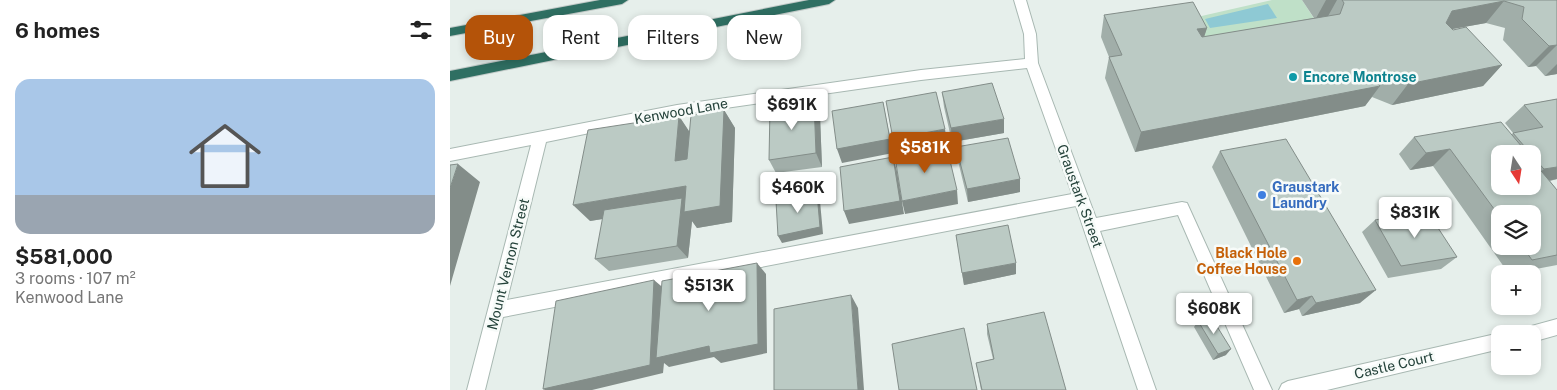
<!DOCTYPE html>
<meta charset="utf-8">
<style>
body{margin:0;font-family:"Public Sans",sans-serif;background:#f2f2f2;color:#222;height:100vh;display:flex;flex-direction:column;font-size:19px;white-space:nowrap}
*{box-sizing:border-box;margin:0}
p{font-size:16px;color:#767676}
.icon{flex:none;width:28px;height:28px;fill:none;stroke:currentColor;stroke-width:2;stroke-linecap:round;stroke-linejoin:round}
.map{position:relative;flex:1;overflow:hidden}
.drawer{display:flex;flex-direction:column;background:#fff;width:450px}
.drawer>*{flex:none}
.hud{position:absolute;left:15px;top:15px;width:475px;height:45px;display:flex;gap:10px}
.needle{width:32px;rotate:168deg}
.fabs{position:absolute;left:1041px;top:145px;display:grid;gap:10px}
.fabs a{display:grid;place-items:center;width:50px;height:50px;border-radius:10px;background:#fff;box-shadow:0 2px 8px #0003;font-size:25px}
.price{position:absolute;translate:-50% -42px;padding:0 11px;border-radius:5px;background:#fff;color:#222;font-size:16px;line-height:32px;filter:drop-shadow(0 1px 2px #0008)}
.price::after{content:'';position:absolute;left:50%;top:30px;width:15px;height:11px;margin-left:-8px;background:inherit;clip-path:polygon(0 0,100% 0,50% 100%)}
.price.on{background:#b45309;color:#fff}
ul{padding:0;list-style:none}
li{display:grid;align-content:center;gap:10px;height:265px;padding:0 15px}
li+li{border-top:1px solid #e0e0e0}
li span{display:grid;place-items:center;height:155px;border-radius:15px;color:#555}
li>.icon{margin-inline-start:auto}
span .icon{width:90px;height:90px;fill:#fffc;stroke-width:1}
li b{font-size:21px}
h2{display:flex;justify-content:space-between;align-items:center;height:60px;padding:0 15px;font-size:21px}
.tag{padding:0 18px;border-radius:15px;background:#fff;box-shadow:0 2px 8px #0003;font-size:18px;line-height:45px}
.tag.on{background:#b45309;color:#fff}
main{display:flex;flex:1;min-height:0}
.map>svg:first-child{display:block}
.green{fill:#bfe0c8}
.water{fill:#8ec9d4}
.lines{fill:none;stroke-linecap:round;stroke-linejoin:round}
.minor-casing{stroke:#a8b8b2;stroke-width:2}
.highway-casing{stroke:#c2cac8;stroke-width:2}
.minor{fill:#fff;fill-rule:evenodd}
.highway{fill:#2f6f62;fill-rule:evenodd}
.wall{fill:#a1aea9;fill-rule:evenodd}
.shaded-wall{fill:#838d89}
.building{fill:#bbcac4;stroke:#838d89}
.culture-dot{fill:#0f9aa8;stroke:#f7fbf9;stroke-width:2}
.shop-dot{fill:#3f7fe0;stroke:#f7fbf9;stroke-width:2}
.food-dot{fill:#e8710a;stroke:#f7fbf9;stroke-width:2}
.labels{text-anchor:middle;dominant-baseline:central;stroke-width:5;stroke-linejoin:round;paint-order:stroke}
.culture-label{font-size:14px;font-weight:bold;fill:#0d838f;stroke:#f7fbf9;text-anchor:start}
.street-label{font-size:14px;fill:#24423a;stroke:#f7fbf9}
.shop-label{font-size:14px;font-weight:bold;fill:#366cbe;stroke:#f7fbf9;text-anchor:start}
.food-label{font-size:14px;font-weight:bold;fill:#c56008;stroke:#f7fbf9;text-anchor:end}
</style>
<main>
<section class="drawer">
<h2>6 homes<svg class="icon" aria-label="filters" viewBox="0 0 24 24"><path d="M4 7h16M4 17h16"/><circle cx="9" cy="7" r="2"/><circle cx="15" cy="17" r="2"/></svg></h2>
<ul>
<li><span style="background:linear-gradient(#a9c7e8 75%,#9aa5b1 0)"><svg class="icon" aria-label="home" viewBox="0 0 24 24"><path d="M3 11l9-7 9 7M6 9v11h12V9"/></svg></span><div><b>$581,000</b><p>3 rooms · 107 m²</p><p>Kenwood Lane</p></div></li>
</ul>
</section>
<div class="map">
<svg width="1107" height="390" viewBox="0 0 1107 390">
<rect width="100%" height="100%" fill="#e6efeb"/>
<path class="green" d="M 822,0 L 852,0 L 865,20 L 755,56 L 734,20 Z"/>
<path class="water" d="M 818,4 L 827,18 L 760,28 L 755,19 Z"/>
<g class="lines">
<g class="minor-casing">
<path id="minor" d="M 564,0 L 576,0 L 586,34 L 588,63 L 646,218 L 732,202 L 737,203 L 822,390 L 804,390 L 728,215 L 650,231 L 706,390 L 688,390 L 626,206 L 53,317 L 35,390 L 17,390 L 81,145 L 0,161 L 0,149 L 227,105 L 471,70 L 575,59 L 574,34 ZM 577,68 L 622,194 L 57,300 L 96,142 L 227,115 L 471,80 Z
M 1107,319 L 1107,335 L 1082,342 L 1082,334 L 1072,334 L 1074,328 Z
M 1050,333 L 1053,334 L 1050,334 L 1050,349 L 877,390 L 829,390 L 832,384 L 838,381 Z"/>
</g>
<g class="highway-casing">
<path id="highway" d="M 150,0 L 178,0 L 172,4 L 0,36 L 0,28 Z
M 359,0 L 385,0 L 379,4 L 0,81 L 0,71 Z"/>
</g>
<use href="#minor" class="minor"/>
<use href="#highway" class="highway"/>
</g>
<path class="wall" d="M 852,0 L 1107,0 L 1107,74 L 1095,76 L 1086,66 L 1078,67 L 1053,40 L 1055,28 L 1036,23 L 1002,29 L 1052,65 L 1033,86 L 942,105 L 922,97 L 915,106 L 685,152 L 655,78 L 659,57 L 651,37 L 654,15 L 757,28 L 754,37 L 864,18 Z
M 492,92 L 554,133 L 502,142 L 494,107 Z
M 1107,99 L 1107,179 L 1100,181 L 1107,190 L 1107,265 L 1059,274 L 983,166 L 960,170 L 949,154 L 964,137 L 1062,134 L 1063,133 L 1055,123 L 1074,105 ZM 1050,154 L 1082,154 L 1082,186 ZM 1050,214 L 1082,246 L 1050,246 Z
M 274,110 L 285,128 L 282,222 L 247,228 L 242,221 L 238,258 L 159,271 L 145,259 L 153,219 L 140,221 L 229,116 L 239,132 Z
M 370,116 L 372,167 L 326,173 L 319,160 Z
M 506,147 L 570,179 L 570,192 L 518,202 L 508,161 Z
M 770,151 L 910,303 L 852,316 L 849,309 L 834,313 L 762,167 Z
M 925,220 L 1007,257 L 991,269 L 938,278 L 912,232 Z
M 506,235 L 566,274 L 514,285 Z
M 748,321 L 776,355 L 763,360 L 744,327 Z
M 537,324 L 616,390 L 531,390 L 526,363 L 543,359 L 537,334 Z"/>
<path class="shaded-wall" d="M 876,0 L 887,0 L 877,18 L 865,20 Z
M 1054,1 L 1036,23 L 986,32 L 1002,11 Z
M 757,28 L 750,49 L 747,29 Z
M 1107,45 L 1086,66 L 1078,67 L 1099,46 Z
M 1107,64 L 1107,74 L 1095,76 Z
M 1052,65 L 1033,86 L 942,105 L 958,84 Z
M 933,75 L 924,87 L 930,86 L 915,106 L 685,152 L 691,132 L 922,76 Z
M 364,102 L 370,116 L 372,167 L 366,153 Z
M 433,102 L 443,153 L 392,163 L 387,149 Z
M 274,110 L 285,128 L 282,222 L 247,228 L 242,221 L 238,258 L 227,246 L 231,206 L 140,221 L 123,205 L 236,186 Z
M 229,116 L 241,134 L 237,178 L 225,161 Z
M 554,119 L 554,133 L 502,142 L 501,128 Z
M 495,129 L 497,143 L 446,153 L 443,139 Z
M 1000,149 L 983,166 L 960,170 L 976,153 Z
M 443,157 L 447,171 L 454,214 L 399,224 L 394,211 Z
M 8,164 L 30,182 L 0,286 L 0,188 Z
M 1107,167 L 1107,179 L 1082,184 L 1082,179 L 1094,169 Z
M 570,179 L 570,192 L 518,202 L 517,189 Z
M 507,190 L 508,204 L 455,214 L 452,201 Z
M 367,193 L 370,201 L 373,234 L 332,243 L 328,236 Z
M 307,263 L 316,274 L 317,353 L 271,363 L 264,357 L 219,367 L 214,363 L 213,373 L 142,390 L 95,390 L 93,389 L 204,280 L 217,291 L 259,346 Z
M 566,263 L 566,274 L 514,285 L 512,273 Z
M 926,290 L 910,303 L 852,316 L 866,303 Z
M 401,295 L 408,308 L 414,390 L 408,390 Z
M 862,296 L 849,309 L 834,313 L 847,300 Z
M 781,349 L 776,355 L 763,360 L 768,354 Z"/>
<path class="building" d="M 892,0 L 1107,0 L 1107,45 L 1099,46 L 1072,19 L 1074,7 L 1054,1 L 1002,11 L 996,23 L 1003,30 L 1016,27 L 1052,65 L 958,84 L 933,75 L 922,76 L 930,86 L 691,132 L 659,57 L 672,55 L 654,15 L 743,2 L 757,28 L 747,29 L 752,37 L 890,14 L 894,3 Z
M 542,83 L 554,119 L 501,128 L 492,92 Z
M 486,92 L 495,129 L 443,139 L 436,101 Z
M 1107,99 L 1107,167 L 1094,169 L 1082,156 L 1082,154 L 1081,154 L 1063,133 L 1093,127 L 1074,105 Z
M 364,102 L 366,153 L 319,160 L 320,108 Z
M 433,102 L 440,139 L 387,149 L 382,111 Z
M 274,110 L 270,206 L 234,212 L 236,186 L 123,205 L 138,130 L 229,116 L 225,161 L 237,159 L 241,115 Z
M 1051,122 L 1078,154 L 1050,154 L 1050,186 L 1082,186 L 1082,160 L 1107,190 L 1107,255 L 1082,260 L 1072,246 L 1082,246 L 1082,214 L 1050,214 L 1050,217 L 1000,149 L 976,153 L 964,137 Z
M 558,138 L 570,179 L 517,189 L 506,147 Z
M 836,139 L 926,290 L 866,303 L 862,296 L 847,300 L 770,151 Z
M 497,148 L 507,190 L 452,201 L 445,157 Z
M 443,157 L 450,201 L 394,211 L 390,167 Z
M 8,164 L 0,188 L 0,165 Z
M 367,193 L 370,227 L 328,236 L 326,201 Z
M 232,198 L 227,246 L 145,259 L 154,210 Z
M 977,211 L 1007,257 L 951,266 L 925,220 Z
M 558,225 L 566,263 L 512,273 L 506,235 Z
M 307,263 L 308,344 L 260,353 L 259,346 L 206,358 L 212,281 Z
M 204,280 L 200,365 L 93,389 L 106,301 Z
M 401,295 L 408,390 L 324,390 L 324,309 Z
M 594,312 L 616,390 L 532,390 L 526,363 L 544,359 L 537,324 Z
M 760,315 L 781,349 L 768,354 L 748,321 Z
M 514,328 L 527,390 L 449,390 L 442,344 Z"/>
<circle class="culture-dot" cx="843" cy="77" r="5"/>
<circle class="shop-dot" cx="812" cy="195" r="5"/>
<circle class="food-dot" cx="847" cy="261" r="5"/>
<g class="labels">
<g class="culture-label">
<text x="853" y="77">Encore Montrose</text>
</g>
<g class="street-label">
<text transform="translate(231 111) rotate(-10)">Kenwood Lane</text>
<text transform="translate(630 196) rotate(70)">Graustark Street</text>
<text transform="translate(58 264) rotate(-76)">Mount Vernon Street</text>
<text transform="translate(944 365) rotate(-13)">Castle Court</text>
</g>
<g class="shop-label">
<text x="822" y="187">Graustark<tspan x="822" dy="16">Laundry</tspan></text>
</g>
<g class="food-label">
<text x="837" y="253">Black Hole<tspan x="837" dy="16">Coffee House</tspan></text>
</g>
</g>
</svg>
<div class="fabs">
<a><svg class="needle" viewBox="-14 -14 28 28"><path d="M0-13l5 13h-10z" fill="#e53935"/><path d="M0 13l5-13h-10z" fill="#767676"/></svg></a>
<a><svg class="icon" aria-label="layers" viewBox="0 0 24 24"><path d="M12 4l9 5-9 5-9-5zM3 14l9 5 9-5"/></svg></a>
<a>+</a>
<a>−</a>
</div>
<b class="price" style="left:342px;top:131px">$691K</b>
<b class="price on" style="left:475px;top:174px">$581K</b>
<b class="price" style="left:348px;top:214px">$460K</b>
<b class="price" style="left:965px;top:239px">$831K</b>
<b class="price" style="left:259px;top:312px">$513K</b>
<b class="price" style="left:764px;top:335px">$608K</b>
<div class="hud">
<a class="tag on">Buy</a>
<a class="tag">Rent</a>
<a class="tag">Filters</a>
<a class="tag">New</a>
</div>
</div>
</main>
